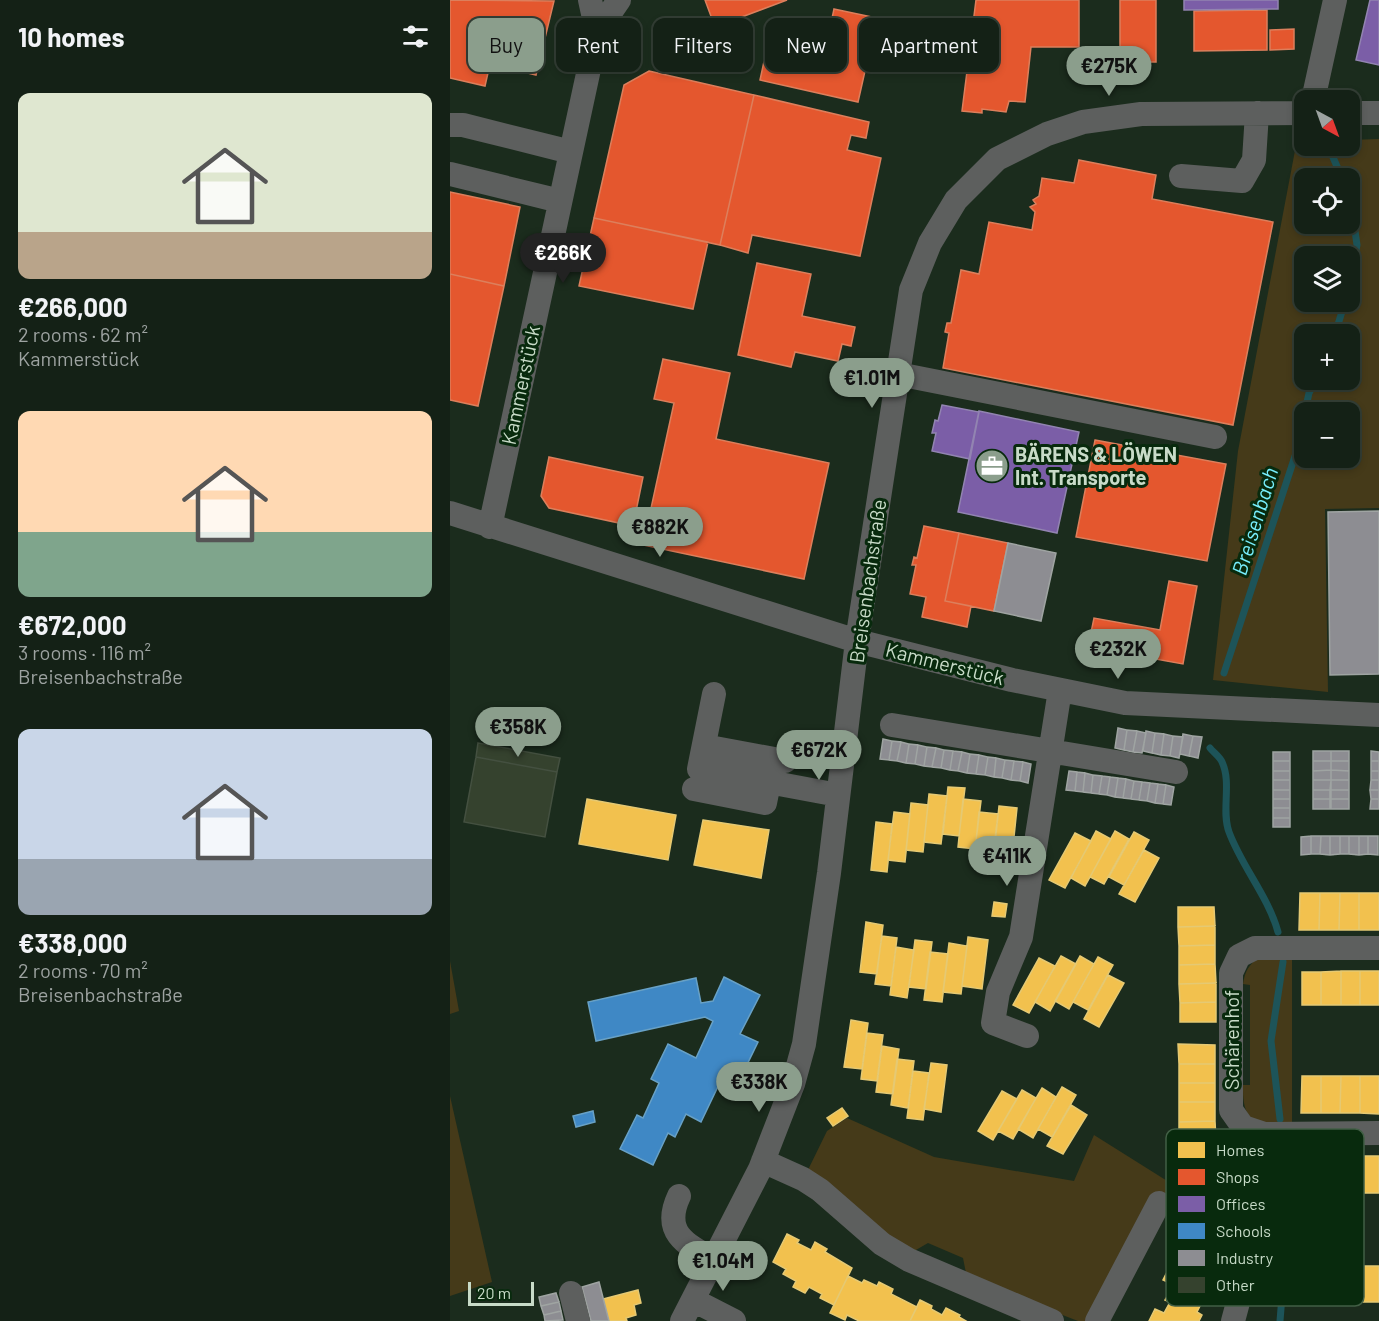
<!DOCTYPE html>
<meta charset="utf-8">
<style>
body{margin:0;font-family:Barlow,sans-serif;background:#212e23;color:#f1f3f6;height:100vh;display:flex;flex-direction:column;font-size:22px;white-space:nowrap}
*{box-sizing:border-box;margin:0}
p{font-size:20px;color:#9da3a1}
.icon{flex:none;width:33px;height:33px;fill:none;stroke:currentColor;stroke-width:2;stroke-linecap:round;stroke-linejoin:round}
.map{position:relative;flex:1;overflow:hidden}
.panel{display:flex;flex-direction:column;background:#142116;width:450px}
.panel>*{flex:none}
.top-card{position:absolute;left:18px;top:18px;width:570px;height:54px;display:flex;gap:12px}
.needle{width:39px;rotate:139deg}
.buttons{position:absolute;left:844px;top:90px;display:grid;gap:12px}
.buttons a{display:grid;place-items:center;width:66px;height:66px;border-radius:12px;background:#142116;box-shadow:0 3px 9px #0003,0 0 0 2px #333e35;font-size:30px}
.scale{position:absolute;left:18px;bottom:15px;width:66px;box-sizing:border-box;padding-left:6px;border:3px solid #c8dbc8;border-top:0;font-size:16px;line-height:21px;white-space:nowrap;color:#c8dbc8;-webkit-text-stroke:4px #082a0d;paint-order:stroke}
.price{position:absolute;translate:-50% -51px;padding:0 14px;border-radius:21px;background:#8b9e8c;color:#111;font-size:20px;line-height:39px;filter:drop-shadow(0 2px 3px #0008)}
.price::after{content:'';position:absolute;left:50%;top:36px;width:18px;height:14px;margin-left:-9px;background:inherit;clip-path:polygon(0 0,100% 0,50% 100%)}
.price.current{background:#222;color:#fff}
ul{padding:0;list-style:none}
li{display:grid;align-content:center;gap:12px;height:318px;padding:0 18px}
li span{display:grid;place-items:center;height:186px;border-radius:12px;color:#555}
li>.icon{margin-inline-start:auto}
span .icon{width:108px;height:108px;fill:#fffc;stroke-width:1}
li b{font-size:26px}
h2{display:flex;justify-content:space-between;align-items:center;height:72px;padding:0 18px;font-size:26px}
.pill{padding:0 21px;border-radius:12px;background:#142116;box-shadow:0 3px 9px #0003,0 0 0 2px #333e35;font-size:21px;line-height:54px}
.pill.current{background:#8b9e8c;color:#111}
main{display:flex;flex:1;min-height:0}
.map>svg:first-child{display:block}
.green{fill:#453a19;fill-rule:evenodd}
.homes{fill:#f2c14e;stroke:#e5c973;stroke-width:1.5}
.shops{fill:#e4572e;stroke:#dc7f5c;stroke-width:1.5}
.offices{fill:#7b5ea7;stroke:#9284b1;stroke-width:1.5}
.schools{fill:#3f88c5;stroke:#68a1c6;stroke-width:1.5}
.industry{fill:#8d8d92;stroke:#9fa4a2;stroke-width:1.5}
.lines{fill:none;stroke-linecap:round;stroke-linejoin:round}
.stream{stroke:#1d5459;stroke-width:7}
.building{fill:#35422e;stroke:#445040;stroke-width:1.5}
.minor{stroke:#5d5f5e;stroke-width:24}
.labels{text-anchor:middle;dominant-baseline:central;stroke-width:6;stroke-linejoin:round;paint-order:stroke}
.street-label{font-size:20px;fill:#c8dbc8;stroke:#082a0d}
.poi-label{font-size:20px;font-weight:bold;fill:#c8dbc8;stroke:#082a0d;text-anchor:start}
.water-label{font-size:21px;font-style:italic;fill:#77eefc;stroke:#082a0d}
.key{fill:#082a0d;stroke:#425f45;stroke-width:1.5}
.key-label{font-size:16px;fill:#c8dbc8}
</style>
<main>
<section class="panel">
<h2>10 homes<svg class="icon" aria-label="filters" viewBox="0 0 24 24"><path d="M4 7h16M4 17h16"/><circle cx="9" cy="7" r="2"/><circle cx="15" cy="17" r="2"/></svg></h2>
<ul>
<li><span style="background:linear-gradient(#dfe7d0 75%,#b9a48a 0)"><svg class="icon" aria-label="home" viewBox="0 0 24 24"><path d="M3 11l9-7 9 7M6 9v11h12V9"/></svg></span><div><b>€266,000</b><p>2 rooms · 62 m²</p><p>Kammerstück</p></div></li>
<li><span style="background:linear-gradient(#ffd9b3 65%,#7fa58c 0)"><svg class="icon" aria-label="home" viewBox="0 0 24 24"><path d="M3 11l9-7 9 7M6 9v11h12V9"/></svg></span><div><b>€672,000</b><p>3 rooms · 116 m²</p><p>Breisenbachstraße</p></div></li>
<li><span style="background:linear-gradient(#c9d6e8 70%,#9aa5b1 0)"><svg class="icon" aria-label="home" viewBox="0 0 24 24"><path d="M3 11l9-7 9 7M6 9v11h12V9"/></svg></span><div><b>€338,000</b><p>2 rooms · 70 m²</p><p>Breisenbachstraße</p></div></li>
</ul>
</section>
<div class="map">
<svg width="929" height="1321" viewBox="0 0 929 1321">
<rect width="100%" height="100%" fill="#1b2c1d"/>
<path class="green" d="M 929,139 L 929,508 L 875,509 L 878,692 L 763,680 L 788,451 L 847,140 L 855,140 L 855,146 L 900,146 L 900,140 ZM 900,178 L 900,224 L 855,224 L 855,178 ZM 855,256 L 900,256 L 900,302 L 855,302 ZM 900,334 L 900,380 L 855,380 L 855,334 ZM 900,412 L 900,458 L 855,458 L 855,412 Z
M 810,957 L 842,957 L 842,1125 C 808,1125 792,1126 793,1085 L 800,1085 L 800,985 L 793,984 C 795,971 799,964 810,957 Z
M 0,961 L 9,1011 L 0,1014 Z
M 0,1096 L 42,1282 L 0,1296 Z
M 397,1118 L 484,1157 L 624,1181 L 644,1135 L 722,1184 L 637,1321 L 628,1321 L 517,1278 L 513,1258 L 478,1243 L 459,1254 L 356,1174 L 377,1131 Z"/>
<path class="homes" d="M 498,787 L 515,788 L 509,836 L 493,834 Z
M 479,794 L 497,796 L 491,844 L 474,842 Z
M 137,799 L 226,815 L 218,860 L 129,844 Z
M 513,799 L 531,801 L 525,849 L 508,847 Z
M 461,803 L 478,805 L 473,852 L 456,850 Z
M 549,806 L 567,808 L 562,856 L 544,854 Z
M 444,812 L 460,814 L 455,862 L 438,860 Z
M 529,812 L 548,814 L 542,862 L 524,860 Z
M 253,820 L 319,830 L 311,878 L 244,865 Z
M 426,822 L 442,824 L 437,872 L 421,870 Z
M 646,831 L 661,839 L 635,886 L 621,878 Z
M 665,831 L 679,839 L 654,884 L 640,877 Z
M 684,832 L 699,840 L 674,885 L 659,877 Z
M 625,833 L 641,841 L 615,888 L 599,880 Z
M 694,850 L 709,858 L 685,902 L 669,894 Z
M 850,893 L 870,893 L 869,930 L 849,930 Z
M 870,893 L 890,893 L 889,930 L 869,930 Z
M 890,893 L 909,893 L 909,930 L 889,930 Z
M 909,893 L 929,893 L 929,930 L 909,930 Z
M 544,902 L 557,904 L 555,917 L 542,916 Z
M 728,907 L 764,907 L 765,926 L 728,927 Z
M 416,922 L 433,925 L 427,974 L 410,972 Z
M 765,926 L 765,945 L 729,946 L 728,927 Z
M 432,936 L 447,938 L 441,986 L 425,984 Z
M 518,937 L 538,940 L 532,989 L 512,986 Z
M 465,940 L 482,942 L 476,989 L 459,987 Z
M 499,943 L 517,946 L 511,994 L 493,992 Z
M 765,945 L 765,964 L 729,965 L 729,946 Z
M 446,947 L 464,950 L 457,998 L 440,995 Z
M 480,952 L 498,954 L 492,1002 L 474,1000 Z
M 611,956 L 626,964 L 600,1011 L 585,1002 Z
M 630,956 L 644,964 L 619,1009 L 605,1001 Z
M 648,957 L 663,965 L 638,1010 L 623,1002 Z
M 589,958 L 605,966 L 579,1013 L 563,1005 Z
M 765,964 L 766,983 L 729,984 L 729,965 Z
M 891,971 L 891,1005 L 871,1005 L 871,972 Z
M 891,971 L 910,971 L 910,1005 L 891,1005 Z
M 910,971 L 929,971 L 929,1005 L 910,1005 Z
M 852,972 L 871,972 L 871,1005 L 852,1005 Z
M 658,975 L 674,983 L 649,1027 L 634,1019 Z
M 766,983 L 766,1002 L 730,1003 L 729,984 Z
M 766,1002 L 766,1022 L 730,1022 L 730,1003 Z
M 401,1020 L 418,1023 L 412,1069 L 394,1067 Z
M 417,1033 L 433,1035 L 427,1081 L 411,1079 Z
M 728,1044 L 765,1045 L 765,1064 L 729,1064 Z
M 432,1046 L 449,1049 L 443,1094 L 426,1092 Z
M 447,1059 L 464,1061 L 458,1108 L 441,1105 Z
M 481,1063 L 497,1065 L 491,1112 L 474,1109 Z
M 729,1064 L 765,1064 L 765,1083 L 729,1083 Z
M 463,1071 L 479,1073 L 473,1120 L 457,1118 Z
M 852,1076 L 871,1076 L 871,1113 L 851,1113 Z
M 871,1076 L 891,1076 L 890,1113 L 871,1113 Z
M 891,1076 L 910,1076 L 910,1113 L 890,1113 Z
M 910,1076 L 929,1076 L 929,1114 L 910,1113 Z
M 729,1083 L 765,1083 L 765,1102 L 729,1102 Z
M 612,1087 L 626,1095 L 602,1137 L 588,1129 Z
M 592,1088 L 606,1097 L 583,1138 L 568,1129 Z
M 572,1090 L 586,1098 L 563,1139 L 548,1131 Z
M 552,1091 L 567,1099 L 543,1140 L 528,1131 Z
M 729,1102 L 765,1102 L 765,1121 L 729,1122 Z
M 621,1105 L 637,1115 L 613,1154 L 597,1146 Z
M 392,1108 L 398,1116 L 383,1126 L 377,1118 Z
M 765,1121 L 766,1141 L 729,1141 L 729,1122 Z
M 911,1156 L 929,1156 L 929,1193 L 911,1193 Z
M 745,1213 L 773,1226 L 766,1241 L 771,1243 L 767,1251 L 773,1254 L 764,1272 L 759,1269 L 753,1282 L 757,1283 L 750,1298 L 713,1280 L 721,1264 L 717,1262 L 722,1253 L 718,1251 L 726,1234 L 733,1237 Z
M 337,1234 L 349,1240 L 347,1243 L 361,1250 L 365,1242 L 377,1249 L 375,1252 L 402,1268 L 384,1305 L 370,1298 L 372,1294 L 359,1287 L 355,1293 L 343,1287 L 346,1281 L 333,1274 L 336,1269 L 323,1262 Z
M 911,1266 L 929,1266 L 929,1302 L 911,1302 Z
M 398,1276 L 412,1283 L 414,1280 L 427,1286 L 429,1282 L 443,1289 L 441,1294 L 467,1307 L 460,1321 L 409,1321 L 397,1315 L 395,1320 L 380,1313 Z
M 723,1284 L 753,1300 L 747,1312 L 752,1315 L 749,1321 L 699,1321 L 705,1309 L 714,1313 L 720,1302 L 715,1300 Z
M 188,1290 L 191,1303 L 184,1305 L 186,1315 L 176,1318 L 177,1321 L 159,1321 L 153,1299 Z
M 470,1300 L 482,1306 L 481,1309 L 492,1315 L 496,1308 L 510,1315 L 509,1317 L 516,1321 L 460,1321 Z"/>
<path class="shops" d="M 0,0 L 104,1 L 86,75 L 40,64 L 35,86 L 0,78 Z
M 255,0 L 337,0 L 265,27 Z
M 526,0 L 629,0 L 629,47 L 581,47 L 575,102 L 559,101 L 556,112 L 532,109 L 532,113 L 512,111 Z
M 670,0 L 706,0 L 706,62 L 670,62 Z
M 384,9 L 427,18 L 408,102 L 310,80 L 320,34 L 376,47 Z
M 817,10 L 817,50 L 744,51 L 744,11 Z
M 844,29 L 844,49 L 820,50 L 820,30 Z
M 199,71 L 304,95 L 270,245 L 144,218 L 174,85 Z
M 304,95 L 419,122 L 416,138 L 401,135 L 397,150 L 431,158 L 410,256 L 302,235 L 298,253 L 270,245 Z
M 629,160 L 706,175 L 702,199 L 823,222 L 783,425 L 493,368 L 499,333 L 495,332 L 497,323 L 501,323 L 511,270 L 529,274 L 539,222 L 582,230 L 585,212 L 580,207 L 586,204 L 583,200 L 589,196 L 592,178 L 624,183 Z
M 0,192 L 70,207 L 54,286 L 0,274 Z
M 144,218 L 258,242 L 243,309 L 129,286 Z
M 307,263 L 361,274 L 352,316 L 405,327 L 401,346 L 392,344 L 388,361 L 345,352 L 341,367 L 288,355 Z
M 0,274 L 54,286 L 28,406 L 0,400 Z
M 213,359 L 280,373 L 266,439 L 379,463 L 354,579 L 193,545 L 224,403 L 204,399 Z
M 645,440 L 776,464 L 757,561 L 626,537 Z
M 99,457 L 193,477 L 183,526 L 99,508 L 91,496 Z
M 474,526 L 509,533 L 495,601 L 521,606 L 517,627 L 472,617 L 476,597 L 460,594 L 466,565 L 462,565 L 464,557 L 467,558 Z
M 509,533 L 558,543 L 544,611 L 495,601 Z
M 719,581 L 747,586 L 733,664 L 638,647 L 644,618 L 710,630 Z"/>
<path class="offices" d="M 734,0 L 828,0 L 828,9 L 734,10 Z
M 920,0 L 929,0 L 929,65 L 906,60 Z
M 492,405 L 529,412 L 520,459 L 482,451 L 486,433 L 482,433 L 485,420 L 488,421 Z
M 529,411 L 629,432 L 607,533 L 508,512 Z"/>
<path class="schools" d="M 274,977 L 310,995 L 290,1034 L 308,1042 L 289,1081 L 274,1074 L 251,1122 L 236,1114 L 225,1137 L 218,1133 L 203,1165 L 170,1149 L 187,1115 L 193,1118 L 209,1083 L 201,1079 L 218,1044 L 246,1058 L 263,1021 L 255,1017 L 146,1041 L 138,1002 L 246,978 L 251,1003 L 263,1001 Z
M 143,1111 L 145,1122 L 126,1127 L 123,1116 Z"/>
<path class="industry" d="M 929,511 L 929,674 L 880,675 L 878,512 Z
M 558,543 L 606,553 L 591,621 L 544,611 Z
M 668,728 L 677,730 L 674,750 L 665,748 Z
M 677,730 L 687,731 L 683,752 L 674,750 Z
M 687,731 L 696,733 L 692,753 L 683,752 Z
M 696,731 L 705,733 L 702,753 L 693,751 Z
M 705,733 L 714,734 L 711,755 L 702,753 Z
M 714,734 L 723,736 L 720,756 L 711,755 Z
M 733,734 L 743,736 L 739,756 L 730,754 Z
M 723,736 L 733,737 L 729,758 L 720,756 Z
M 743,736 L 752,737 L 748,758 L 739,756 Z
M 433,739 L 442,741 L 439,760 L 430,759 Z
M 442,741 L 451,742 L 447,761 L 439,760 Z
M 451,742 L 459,744 L 456,763 L 447,761 Z
M 459,744 L 468,745 L 465,764 L 456,763 Z
M 468,745 L 477,747 L 474,766 L 465,764 Z
M 477,747 L 486,748 L 482,767 L 474,766 Z
M 486,748 L 494,750 L 491,768 L 482,767 Z
M 494,750 L 503,751 L 500,770 L 491,768 Z
M 503,751 L 512,752 L 508,771 L 500,770 Z
M 863,751 L 881,751 L 881,761 L 863,761 Z
M 881,751 L 899,751 L 899,761 L 881,761 Z
M 921,751 L 929,752 L 929,761 L 921,761 Z
M 512,752 L 520,754 L 517,773 L 508,771 Z
M 823,752 L 840,752 L 840,761 L 823,761 Z
M 520,754 L 529,755 L 526,774 L 517,773 Z
M 529,755 L 538,757 L 535,775 L 526,774 Z
M 538,757 L 546,758 L 544,777 L 535,775 Z
M 546,758 L 555,760 L 552,778 L 544,777 Z
M 555,760 L 564,761 L 561,780 L 552,778 Z
M 564,761 L 573,762 L 570,781 L 561,780 Z
M 823,761 L 840,761 L 840,771 L 823,771 Z
M 863,761 L 881,761 L 881,770 L 863,771 Z
M 881,761 L 899,761 L 899,771 L 881,770 Z
M 921,761 L 929,761 L 929,771 L 921,771 Z
M 573,762 L 581,764 L 578,783 L 570,781 Z
M 881,770 L 899,771 L 899,780 L 881,780 Z
M 881,770 L 881,780 L 863,780 L 863,771 Z
M 619,771 L 627,772 L 625,791 L 616,790 Z
M 823,771 L 840,771 L 840,780 L 823,780 Z
M 921,771 L 929,771 L 929,780 L 921,780 Z
M 627,772 L 635,773 L 633,792 L 625,791 Z
M 635,773 L 643,775 L 641,793 L 633,792 Z
M 643,775 L 652,776 L 649,794 L 641,793 Z
M 652,776 L 660,777 L 657,795 L 649,794 Z
M 660,777 L 668,778 L 665,797 L 657,795 Z
M 668,778 L 676,779 L 673,798 L 665,797 Z
M 676,779 L 684,781 L 681,799 L 673,798 Z
M 823,780 L 840,780 L 840,790 L 823,790 Z
M 863,780 L 881,780 L 880,790 L 863,790 Z
M 881,780 L 899,780 L 899,790 L 881,790 Z
M 921,780 L 929,780 L 929,790 L 920,790 Z
M 684,781 L 692,782 L 689,800 L 681,799 Z
M 692,782 L 700,783 L 697,801 L 689,800 Z
M 700,783 L 708,784 L 705,803 L 697,801 Z
M 708,784 L 716,785 L 713,804 L 705,803 Z
M 716,785 L 724,787 L 721,805 L 713,804 Z
M 823,790 L 840,790 L 840,799 L 823,799 Z
M 863,790 L 880,790 L 880,799 L 863,799 Z
M 881,790 L 899,790 L 899,799 L 881,799 Z
M 920,790 L 929,790 L 929,799 L 921,799 Z
M 823,799 L 840,799 L 840,808 L 823,808 Z
M 863,799 L 880,799 L 880,809 L 863,809 Z
M 881,799 L 899,799 L 899,809 L 881,809 Z
M 921,799 L 929,799 L 929,809 L 920,809 Z
M 823,808 L 840,808 L 840,818 L 823,818 Z
M 823,818 L 840,818 L 840,827 L 823,827 Z
M 861,836 L 861,854 L 851,855 L 851,837 Z
M 861,836 L 871,836 L 870,854 L 861,854 Z
M 871,836 L 880,836 L 880,855 L 870,854 Z
M 880,836 L 890,836 L 890,854 L 880,855 Z
M 890,836 L 899,836 L 899,854 L 890,854 Z
M 899,836 L 909,836 L 909,855 L 899,854 Z
M 909,836 L 918,836 L 918,854 L 909,855 Z
M 918,836 L 928,836 L 928,855 L 918,854 Z
M 149,1282 L 159,1321 L 141,1321 L 132,1287 Z
M 106,1293 L 109,1302 L 91,1306 L 89,1297 Z
M 109,1302 L 111,1311 L 94,1315 L 91,1306 Z
M 111,1311 L 113,1320 L 95,1321 L 94,1315 Z"/>
<g class="lines">
<path class="stream" d="M 879,148 L 892,178
M 900,196 L 907,245 L 900,280
M 885,334 L 895,302
M 774,673 L 846,453 L 859,393 L 866,380
M 760,748 C 763,752 770,757 772,762 C 782,783 771,811 779,832 C 792,867 818,896 828,932
M 830,1119 L 821,1041 L 833,962
M 830,1321 L 837,1234 L 831,1158"/>
</g>
<path class="building" d="M 28,743 L 110,758 L 107,772 L 26,757 Z
M 26,757 L 107,772 L 95,837 L 14,822 Z"/>
<g class="lines">
<path class="minor" d="M 140,0 L 147,32
M 863,100 L 885,0
M 900,113 L 929,113
M 0,125 L 13,125 L 121,152
M 0,174 L 110,201
M 731,176 L 792,181 L 804,160 L 807,113
M 448,374 L 765,437
M 0,513 L 407,641 L 562,680 L 675,703 L 929,715
M 40,527 L 147,32 L 169,0
M 264,694 L 249,769 L 388,795
M 442,725 L 726,772
M 254,746 L 335,761
M 244,789 L 315,803 L 319,783
M 929,948 L 805,948 L 789,956 L 781,973 L 781,1110 L 793,1127 L 814,1134 L 929,1133
M 577,1036 L 543,1023 L 548,992 L 571,937 L 610,690
M 313,1161 L 353,1179 L 370,1190 L 432,1244 L 459,1260 L 602,1321
M 229,1196 C 212,1232 235,1244 264,1260
M 121,1293 L 128,1321
M 243,1300 L 284,1321
M 232,1321 L 310,1169 L 343,1084 L 354,1044 L 379,873 L 407,641 L 461,290 L 480,243 L 506,200 L 547,159 L 597,134 L 633,122 L 691,114 L 855,113
M 647,1321 L 709,1203
M 783,1321 L 790,1295"/>
</g>
<defs>
<g id="office-disc" transform="scale(1.725)"><circle r="9.5" fill="#8b9e8c" stroke="#082a0d"/><path d="M-6-3h4V-5.5h4V-3h4V5H-6ZM-1-4.5V-3h2v-1.5ZM-6 0V1H6V0Z" fill="#fff"/></g>
</defs>
<g fill-rule="evenodd">
<use href="#office-disc" x="542" y="466"/>
</g>
<g class="labels">
<g class="street-label">
<text transform="translate(70 385) rotate(-78)">Kammerstück</text>
<text transform="translate(417 581) rotate(-82)">Breisenbachstraße</text>
<text transform="translate(495 663) rotate(14)">Kammerstück</text>
<text transform="translate(781 1040) rotate(-90)">Schärenhof</text>
</g>
<g class="poi-label">
<text x="565" y="454">BÄRENS &amp; LÖWEN<tspan x="565" dy="23">Int. Transporte</tspan></text>
</g>
<g class="water-label">
<text transform="translate(804 521) rotate(-73)">Breisenbach</text>
</g>
</g>
<rect x="716" y="1129" width="198" height="177" rx="9" class="key"/>
<rect x="728" y="1142" width="27" height="16" fill="#f2c14e"/>
<rect x="728" y="1169" width="27" height="16" fill="#e4572e"/>
<rect x="728" y="1196" width="27" height="16" fill="#7b5ea7"/>
<rect x="728" y="1223" width="27" height="16" fill="#3f88c5"/>
<rect x="728" y="1250" width="27" height="16" fill="#8d8d92"/>
<rect x="728" y="1277" width="27" height="16" fill="#35422e"/>
<g class="key-label">
<text x="766" y="1156">Homes</text>
<text x="766" y="1183">Shops</text>
<text x="766" y="1210">Offices</text>
<text x="766" y="1237">Schools</text>
<text x="766" y="1264">Industry</text>
<text x="766" y="1291">Other</text>
</g>
</svg>
<div class="buttons">
<a><svg class="needle" viewBox="-14 -14 28 28"><path d="M0-13l5 13h-10z" fill="#e53935"/><path d="M0 13l5-13h-10z" fill="#9da3a1"/></svg></a>
<a><svg class="icon" aria-label="locate" viewBox="0 0 24 24"><circle cx="12" cy="12" r="6"/><path d="M12 2v4M12 18v4M2 12h4M18 12h4"/></svg></a>
<a><svg class="icon" aria-label="layers" viewBox="0 0 24 24"><path d="M12 4l9 5-9 5-9-5zM3 14l9 5 9-5"/></svg></a>
<a>+</a>
<a>−</a>
</div>
<div class="scale">20 m</div>
<b class="price" style="left:659px;top:97px">€275K</b>
<b class="price current" style="left:113px;top:284px">€266K</b>
<b class="price" style="left:422px;top:409px">€1.01M</b>
<b class="price" style="left:210px;top:558px">€882K</b>
<b class="price" style="left:668px;top:680px">€232K</b>
<b class="price" style="left:68px;top:758px">€358K</b>
<b class="price" style="left:369px;top:781px">€672K</b>
<b class="price" style="left:557px;top:887px">€411K</b>
<b class="price" style="left:309px;top:1113px">€338K</b>
<b class="price" style="left:273px;top:1292px">€1.04M</b>
<div class="top-card">
<a class="pill current">Buy</a>
<a class="pill">Rent</a>
<a class="pill">Filters</a>
<a class="pill">New</a>
<a class="pill">Apartment</a>
</div>
</div>
</main>
